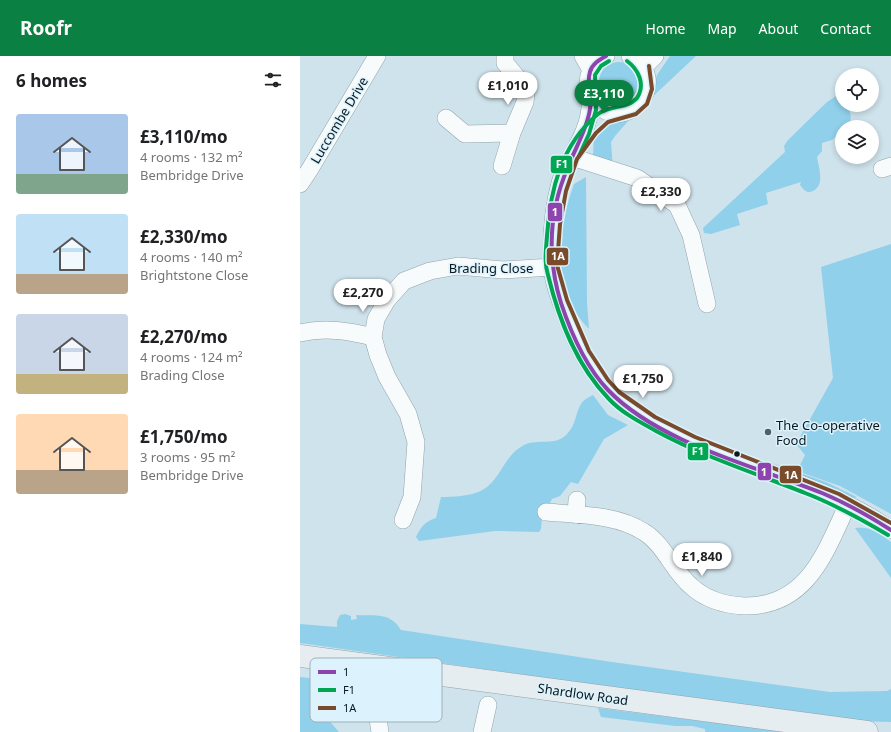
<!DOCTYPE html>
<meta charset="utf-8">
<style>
body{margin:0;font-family:"Noto Sans",sans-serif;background:#f2f2f2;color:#202124;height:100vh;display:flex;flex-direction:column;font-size:15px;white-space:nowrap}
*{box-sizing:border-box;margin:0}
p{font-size:13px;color:#757577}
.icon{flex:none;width:22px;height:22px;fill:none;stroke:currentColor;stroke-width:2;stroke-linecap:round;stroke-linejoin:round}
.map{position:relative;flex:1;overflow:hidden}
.side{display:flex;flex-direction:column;background:#fff;width:300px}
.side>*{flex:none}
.tools{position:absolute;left:535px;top:12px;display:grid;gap:8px}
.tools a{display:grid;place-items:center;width:44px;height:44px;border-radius:50%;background:#fff;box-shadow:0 2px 6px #0003;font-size:20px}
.price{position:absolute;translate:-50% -34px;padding:0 9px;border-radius:14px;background:#fff;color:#222;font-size:13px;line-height:26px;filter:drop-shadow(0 1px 2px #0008)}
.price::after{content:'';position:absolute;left:50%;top:24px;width:12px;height:9px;margin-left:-6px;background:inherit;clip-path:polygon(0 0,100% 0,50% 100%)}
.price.on{background:#0b8043;color:#fff}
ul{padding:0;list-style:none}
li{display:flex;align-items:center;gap:12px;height:100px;padding:0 16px}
li span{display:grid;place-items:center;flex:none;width:112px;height:80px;border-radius:4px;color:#555}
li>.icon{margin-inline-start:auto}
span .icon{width:48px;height:48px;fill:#fffc;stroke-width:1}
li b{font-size:17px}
h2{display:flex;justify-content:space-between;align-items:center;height:48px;padding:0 16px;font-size:17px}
header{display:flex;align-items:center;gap:24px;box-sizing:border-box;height:56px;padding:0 20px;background:#0b8043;color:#fff}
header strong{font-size:19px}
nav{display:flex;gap:22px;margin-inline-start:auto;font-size:14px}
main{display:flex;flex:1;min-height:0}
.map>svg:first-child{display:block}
.green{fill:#90d0eb}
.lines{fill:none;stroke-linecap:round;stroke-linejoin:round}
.street-casing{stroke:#92a2a9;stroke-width:18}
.secondary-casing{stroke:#92a2a9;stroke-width:23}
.street{stroke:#f8fbfc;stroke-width:17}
.secondary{stroke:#e6edf0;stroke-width:22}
.bus-1-casing{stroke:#dcf2fc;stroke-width:7}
.bus-2-casing{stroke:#dcf2fc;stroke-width:7}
.bus-3-casing{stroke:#dcf2fc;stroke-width:7}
.bus-1{stroke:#8e44ad;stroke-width:4}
.bus-2{stroke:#00a651;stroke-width:4}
.bus-3{stroke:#7a4b2a;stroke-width:4}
.poi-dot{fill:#506067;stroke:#dcf2fc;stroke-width:1.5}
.bus-dot{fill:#0b191f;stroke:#dcf2fc;stroke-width:1.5}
.labels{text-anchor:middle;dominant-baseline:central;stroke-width:3;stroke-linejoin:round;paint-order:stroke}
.street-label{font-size:13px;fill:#0b191f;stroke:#dcf2fc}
.poi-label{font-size:13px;fill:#0b191f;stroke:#dcf2fc;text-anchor:start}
.key{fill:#dcf2fc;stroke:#9db1ba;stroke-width:1}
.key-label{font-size:11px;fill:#0b191f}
.line-badge{stroke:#dcf2fc;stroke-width:1.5}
.badge-label{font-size:11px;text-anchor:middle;font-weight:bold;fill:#fff}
</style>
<header>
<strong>Roofr</strong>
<nav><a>Home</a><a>Map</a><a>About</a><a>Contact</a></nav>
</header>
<main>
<section class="side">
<h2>6 homes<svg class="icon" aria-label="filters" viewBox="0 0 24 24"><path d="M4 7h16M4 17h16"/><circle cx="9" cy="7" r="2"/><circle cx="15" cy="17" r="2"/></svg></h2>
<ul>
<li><span style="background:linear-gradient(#a9c7e8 75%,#7fa58c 0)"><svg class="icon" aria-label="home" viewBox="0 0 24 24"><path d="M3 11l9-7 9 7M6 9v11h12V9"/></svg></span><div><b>£3,110/mo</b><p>4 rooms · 132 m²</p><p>Bembridge Drive</p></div></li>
<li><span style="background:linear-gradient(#bfe0f5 75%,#b9a48a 0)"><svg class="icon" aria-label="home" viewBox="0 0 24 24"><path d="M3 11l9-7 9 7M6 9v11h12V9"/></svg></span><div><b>£2,330/mo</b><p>4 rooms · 140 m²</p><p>Brightstone Close</p></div></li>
<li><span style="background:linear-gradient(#c9d6e8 75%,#c2b280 0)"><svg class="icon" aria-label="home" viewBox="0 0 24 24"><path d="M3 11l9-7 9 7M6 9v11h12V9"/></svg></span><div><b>£2,270/mo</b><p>4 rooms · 124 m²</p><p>Brading Close</p></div></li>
<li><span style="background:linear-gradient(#ffd9b3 70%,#b9a48a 0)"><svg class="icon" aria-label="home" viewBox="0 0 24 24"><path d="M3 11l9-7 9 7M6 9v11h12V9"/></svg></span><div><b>£1,750/mo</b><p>3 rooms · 95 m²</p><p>Bembridge Drive</p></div></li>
</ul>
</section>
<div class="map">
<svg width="591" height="676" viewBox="0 0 591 676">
<rect width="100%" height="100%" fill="#cfe3ec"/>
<path class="green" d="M 370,0 L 396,0 L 347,46 L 357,19 Z
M299 26a20 20 0 1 1 40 0a20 20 0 1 1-40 0Z
M 536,40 L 542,43 L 542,49 L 546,49 C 552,57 552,63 548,71 L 542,71 L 542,75 L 532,84 L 522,87 L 522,95 L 517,101 C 519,112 525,129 513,135 C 507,138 504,134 500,129 L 501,126 L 466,137 L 468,148 L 437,158 L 440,169 L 411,178 L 404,177 L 403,172 L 485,96 L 484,90 L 488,84 L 527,46 Z
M 337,55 L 315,80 L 311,86 L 313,113 L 292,104 C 294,96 293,90 294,82 C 298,65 323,60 337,55 Z
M 286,121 L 287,247 L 289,273 C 251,235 257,175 274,128 Z
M 591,188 L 591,458 L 540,430 L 497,415 L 505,399 L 496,388 L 533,322 L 521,211 Z
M 293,339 L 308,359 L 328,369 L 304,383 L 278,428 L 271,426 L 260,440 L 252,443 L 242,462 L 241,473 L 239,476 L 195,475 L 119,485 L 116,481 C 121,471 124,466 136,462 L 141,441 C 154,441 178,440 188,430 C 202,418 206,398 224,389 C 238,382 255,391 267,378 C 276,369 275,358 281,348 C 283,344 289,341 293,339 Z
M 472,407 L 526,426 L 557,441 L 553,442 L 518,426 Z
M 555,472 C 570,470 580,477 591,486 L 591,522 Z
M 45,558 L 51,560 L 51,564 L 57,563 L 56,559 C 76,560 90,556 101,574 L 312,606 L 530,636 L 587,635 L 591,633 L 591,666 L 549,665 L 0,587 L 0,568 L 37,571 L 37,565 L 40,559 Z
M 0,621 L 70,629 L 25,660 L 39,676 L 0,676 Z
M 298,652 L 487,676 L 405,676 L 405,673 L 392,670 L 375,670 L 301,661 Z"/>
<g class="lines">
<g class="street-casing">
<path id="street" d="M 283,0 L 291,14
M 306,0 C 295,5 289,14 288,26 C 287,34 291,42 297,48 C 326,80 373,24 330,0
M 343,12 L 355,0
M 288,30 C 289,37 291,45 290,52 C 288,79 268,101 260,127 C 253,152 251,184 252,210 C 253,228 262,248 268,265 C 278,292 294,319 314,339 C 328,353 347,364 365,373 C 437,412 523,426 591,474
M 146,62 L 165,78 L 212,77
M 272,101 L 337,122 L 377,149 L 391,179 L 407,248
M 202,110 L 212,77 L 225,46 L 226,38 L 225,31 L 205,7 L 205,0
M 582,113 L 591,110
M 0,128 L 10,113 L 77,0
M 0,277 C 25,271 49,275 73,281
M 246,456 C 278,459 316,458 344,476 C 364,488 373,515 391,530 C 405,543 425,549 444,550 C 507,551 525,497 547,450
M 276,459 L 277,444
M 103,464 L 112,441 L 116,386 L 108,358 L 87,321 L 78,299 L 73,281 L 76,263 L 87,244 L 104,225 L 130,215 L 158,210 L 203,214 L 252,211
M 70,647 L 78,663 L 80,676
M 182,676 L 188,649"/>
</g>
<g class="secondary-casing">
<path id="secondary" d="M 0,600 L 567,676"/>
</g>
<use href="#street" class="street"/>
<use href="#secondary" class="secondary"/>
<g class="bus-1-casing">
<path id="bus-1" d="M 306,0 C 299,4 292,8 290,16 C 286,28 292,41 290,53 C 287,74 275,92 268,111 C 249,155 247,202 261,247 C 271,277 286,311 308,334 C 359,387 455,410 522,437 C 546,447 569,460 591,474"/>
</g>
<g class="bus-2-casing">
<path id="bus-2" d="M 327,5 C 338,13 346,28 337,42 C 328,53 309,49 298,58 C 261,89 250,134 247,180 C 246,194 244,206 248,219 C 259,264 276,309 309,343 C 322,357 340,366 356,375 C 404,401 455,417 505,437 C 534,448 561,463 588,479
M 279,100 L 289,78 L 296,54 L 295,19 L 301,10 L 309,5"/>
</g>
<g class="bus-3-casing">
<path id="bus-3" d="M 349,10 L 352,33 L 347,48 L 336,58 L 308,66 L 296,77 L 277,103 L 266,135 L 260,168 L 257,209 L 267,244 L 289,295 L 308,324 L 319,336 L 355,361 L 395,381 L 539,438 L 591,467"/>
</g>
<use href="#bus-1" class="bus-1"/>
<use href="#bus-2" class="bus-2"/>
<use href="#bus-3" class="bus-3"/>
</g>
<circle class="poi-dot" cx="468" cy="376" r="4"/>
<circle class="bus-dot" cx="437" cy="398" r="3.5"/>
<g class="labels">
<g class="street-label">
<text transform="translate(39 64) rotate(-59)">Luccombe Drive</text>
<text x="191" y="212">Brading Close</text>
<text transform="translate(283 638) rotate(8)">Shardlow Road</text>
</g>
<g class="poi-label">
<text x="476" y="369">The Co-operative<tspan x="476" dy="15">Food</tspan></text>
</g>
</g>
<rect x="10" y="602" width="132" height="64" rx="6" class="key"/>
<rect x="18" y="614" width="18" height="4" fill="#8e44ad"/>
<rect x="18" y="632" width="18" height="4" fill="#00a651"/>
<rect x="18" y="650" width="18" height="4" fill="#7a4b2a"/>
<g class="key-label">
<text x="43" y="620">1</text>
<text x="43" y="638">F1</text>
<text x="43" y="656">1A</text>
</g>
<g class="line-badge">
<rect x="250" y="99" width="23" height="19" rx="4" fill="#00a651"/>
<rect x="247" y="146" width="16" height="20" rx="4" fill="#8e44ad"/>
<rect x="246" y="191" width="23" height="19" rx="4" fill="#7a4b2a"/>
<rect x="387" y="386" width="22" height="19" rx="4" fill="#00a651"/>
<rect x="457" y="406" width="15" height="19" rx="4" fill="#8e44ad"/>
<rect x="479" y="409" width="23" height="19" rx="4" fill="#7a4b2a"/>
</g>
<g class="badge-label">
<text x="262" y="112">F1</text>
<text x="255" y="160">1</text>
<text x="258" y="204">1A</text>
<text x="398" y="399">F1</text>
<text x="464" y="420">1</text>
<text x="491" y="423">1A</text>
</g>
</svg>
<div class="tools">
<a><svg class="icon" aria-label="locate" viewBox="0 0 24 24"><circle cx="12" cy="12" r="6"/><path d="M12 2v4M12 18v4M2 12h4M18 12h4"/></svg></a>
<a><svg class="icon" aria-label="layers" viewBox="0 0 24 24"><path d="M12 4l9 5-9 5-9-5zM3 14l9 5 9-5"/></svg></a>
</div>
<b class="price" style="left:208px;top:50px">£1,010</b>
<b class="price on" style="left:304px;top:58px">£3,110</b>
<b class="price" style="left:361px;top:156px">£2,330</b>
<b class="price" style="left:63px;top:257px">£2,270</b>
<b class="price" style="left:343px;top:343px">£1,750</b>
<b class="price" style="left:402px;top:521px">£1,840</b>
</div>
</main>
